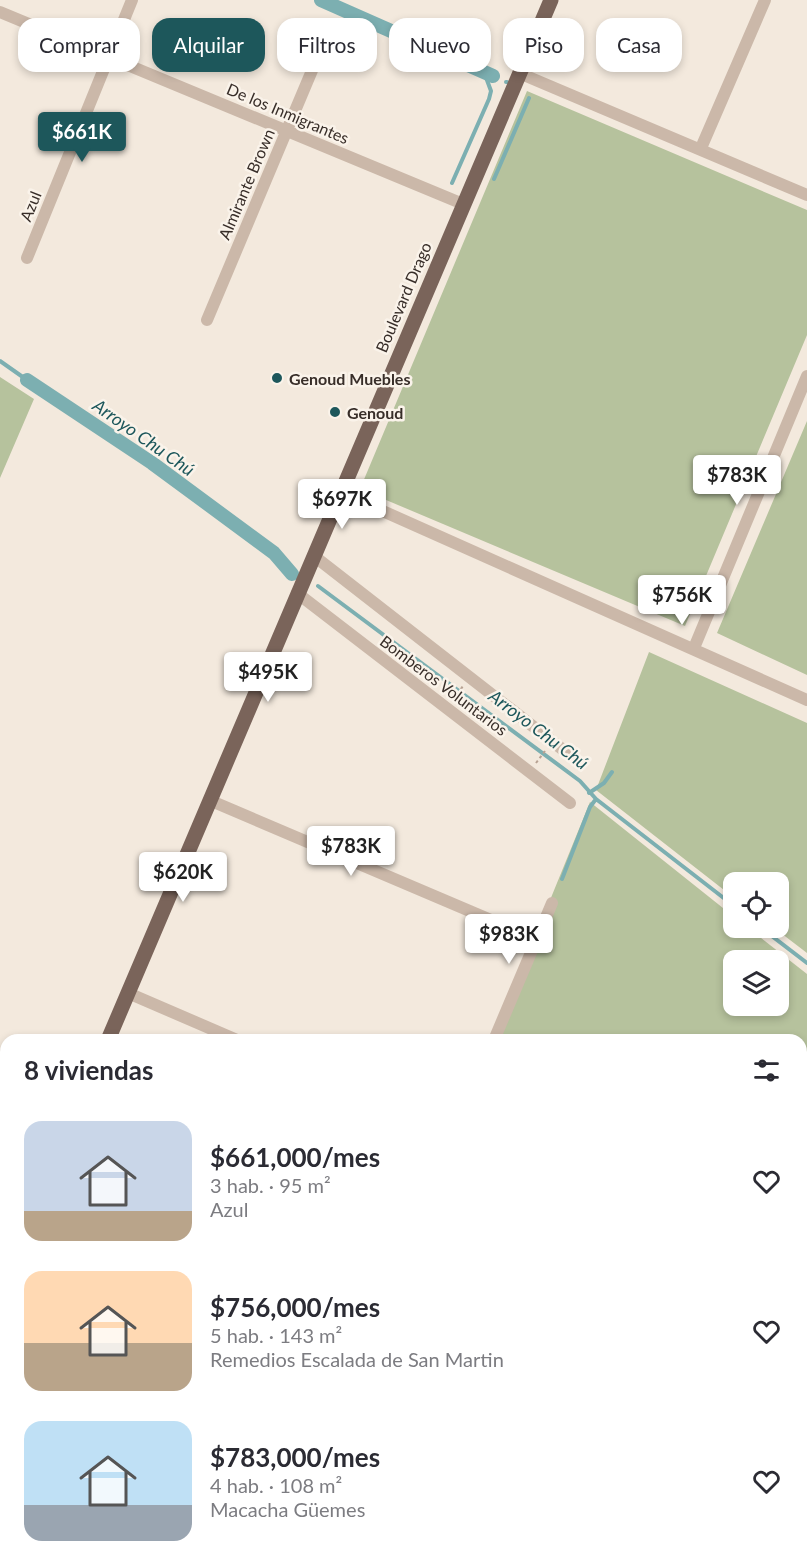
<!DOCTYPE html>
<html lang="es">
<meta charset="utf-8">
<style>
body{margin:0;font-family:Lato,sans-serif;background:#f2f2f3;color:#2b2b33;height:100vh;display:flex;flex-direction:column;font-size:22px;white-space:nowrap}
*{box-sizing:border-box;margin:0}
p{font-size:20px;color:#7c7c81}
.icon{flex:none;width:33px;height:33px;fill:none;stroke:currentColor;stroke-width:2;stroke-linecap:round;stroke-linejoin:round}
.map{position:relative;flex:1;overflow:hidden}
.panel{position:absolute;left:0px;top:1034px;width:807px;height:536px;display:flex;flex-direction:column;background:#fff;border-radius:18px 18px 0 0;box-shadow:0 3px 9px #0003}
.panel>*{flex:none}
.top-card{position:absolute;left:18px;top:18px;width:771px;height:54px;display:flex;gap:12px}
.buttons{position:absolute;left:723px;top:872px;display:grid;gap:12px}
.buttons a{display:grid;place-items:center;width:66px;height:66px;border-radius:12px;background:#fff;box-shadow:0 3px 9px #0003;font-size:30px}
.price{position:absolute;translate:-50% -51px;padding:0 14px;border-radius:6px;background:#fff;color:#222;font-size:20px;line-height:39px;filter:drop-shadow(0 2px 3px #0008)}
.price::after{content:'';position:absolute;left:50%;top:36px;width:18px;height:14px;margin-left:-9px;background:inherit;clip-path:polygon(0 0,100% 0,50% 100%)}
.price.on{background:#1d575b;color:#fff}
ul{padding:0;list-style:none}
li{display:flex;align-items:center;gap:18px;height:150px;padding:0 24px}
li span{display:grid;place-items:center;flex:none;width:168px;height:120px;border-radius:18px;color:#555}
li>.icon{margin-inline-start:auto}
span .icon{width:72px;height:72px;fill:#fffc;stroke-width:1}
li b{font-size:26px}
h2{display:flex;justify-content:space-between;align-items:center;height:72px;padding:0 24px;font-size:26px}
.pill{padding:0 21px;border-radius:18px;background:#fff;box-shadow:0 3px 9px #0003;font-size:21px;line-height:54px}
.pill.on{background:#1d575b;color:#fff}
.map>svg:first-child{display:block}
.green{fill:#b6c29d;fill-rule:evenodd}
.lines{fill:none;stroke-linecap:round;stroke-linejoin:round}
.stream{stroke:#7cafb1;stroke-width:4}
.canal{stroke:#7cafb1;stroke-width:14}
.path{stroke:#b7a293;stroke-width:2;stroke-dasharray:3 3;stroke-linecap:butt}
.minor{stroke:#cbb8a9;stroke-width:12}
.major{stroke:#7a645a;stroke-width:15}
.highway{stroke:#594840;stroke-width:18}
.poi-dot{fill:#1d575b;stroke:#faf3ea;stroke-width:2}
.labels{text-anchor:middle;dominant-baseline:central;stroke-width:5;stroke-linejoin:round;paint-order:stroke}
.street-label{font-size:16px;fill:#382e29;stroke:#faf3ea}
.poi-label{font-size:16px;font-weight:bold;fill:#382e29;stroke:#faf3ea;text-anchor:start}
.water-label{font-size:18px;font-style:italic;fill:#1d575b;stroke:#faf3ea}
</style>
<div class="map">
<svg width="807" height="1568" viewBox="0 0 807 1568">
<rect width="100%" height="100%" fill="#f3e9dd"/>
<path class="green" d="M 527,91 L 807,210 L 807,335 L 685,626 L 360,489 Z
M 0,377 L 34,399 L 0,478 Z
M 807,421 L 807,675 L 717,633 Z
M 649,652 L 807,723 L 807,953 L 773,927 L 778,927 L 778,882 L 734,882 L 733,897 L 596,790 Z
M 590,802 L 733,916 L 734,927 L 747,927 L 807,974 L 807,1526 L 801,1533 L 801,1040 L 493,1040 ZM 734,960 L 778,960 L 778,1005 L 734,1005 Z
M 0,1086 L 6,1091 L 6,1153 L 0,1159 Z
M 0,1376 L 6,1382 L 6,1443 L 0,1449 Z
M 556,1563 L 773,1563 L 769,1568 L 561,1568 Z"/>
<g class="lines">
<path class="stream" d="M 506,82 L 507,82
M 494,179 L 529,98
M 452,183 L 489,99 L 491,91 L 484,72
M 0,361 L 27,380
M 318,586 L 580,781 L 596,799 L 734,906
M 589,793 L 604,783 L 612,772
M 562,879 L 590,807 L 596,799
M 760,927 L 807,963"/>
<path class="canal" d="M 321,0 L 493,76
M 27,380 L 152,463 L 274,553 L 292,574"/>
<path class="path" d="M 454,699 L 463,686
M 536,763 L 545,751
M 0,1107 L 6,1112"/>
<path class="minor" d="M 0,12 L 463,204
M 519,73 L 807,195
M 701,148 L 765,0
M 27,258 L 132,0
M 207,320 L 316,61
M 340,492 L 807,700
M 314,556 L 580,763
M 297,593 L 570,803
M 694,648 L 807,376
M 209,800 L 505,926
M 128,993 L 237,1040
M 494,1040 L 552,903
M 0,1168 L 6,1161
M 0,1367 L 6,1373
M 0,1459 L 6,1453
M 611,1563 L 616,1568
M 174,1568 L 178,1563
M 451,1568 L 456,1563"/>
<path class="major" d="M 108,1040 L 551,0
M 801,1562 L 807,1556"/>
<path class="highway" d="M 0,1067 L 6,1073
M 523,1563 L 529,1568"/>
</g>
<g class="poi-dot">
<circle cx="277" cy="378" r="6"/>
<circle cx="335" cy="412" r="6"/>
</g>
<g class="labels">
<g class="street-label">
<text transform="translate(288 113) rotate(23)">De los Inmigrantes</text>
<text transform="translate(246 184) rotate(-67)">Almirante Brown</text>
<text transform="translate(30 206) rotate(-68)">Azul</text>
<text transform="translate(403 297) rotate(-67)">Boulevard Drago</text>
<text transform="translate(444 685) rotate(37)">Bomberos Voluntarios</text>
</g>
<g class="poi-label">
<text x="289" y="378">Genoud Muebles</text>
<text x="347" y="412">Genoud</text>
</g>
<g class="water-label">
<text transform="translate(144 437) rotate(35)">Arroyo Chu Chú</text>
<text transform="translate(539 729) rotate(37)">Arroyo Chu Chú</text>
</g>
</g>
</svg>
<div class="buttons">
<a><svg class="icon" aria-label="locate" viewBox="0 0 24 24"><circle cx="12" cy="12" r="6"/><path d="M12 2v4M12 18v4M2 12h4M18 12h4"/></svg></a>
<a><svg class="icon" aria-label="layers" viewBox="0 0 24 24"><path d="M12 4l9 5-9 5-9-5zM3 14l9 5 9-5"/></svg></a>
</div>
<b class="price on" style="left:82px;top:163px">$661K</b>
<b class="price" style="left:737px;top:506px">$783K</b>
<b class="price" style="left:342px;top:530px">$697K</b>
<b class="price" style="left:682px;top:626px">$756K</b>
<b class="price" style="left:268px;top:703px">$495K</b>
<b class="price" style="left:351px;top:877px">$783K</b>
<b class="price" style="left:183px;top:903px">$620K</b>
<b class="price" style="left:509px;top:965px">$983K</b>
<div class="top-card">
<a class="pill">Comprar</a>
<a class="pill on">Alquilar</a>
<a class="pill">Filtros</a>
<a class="pill">Nuevo</a>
<a class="pill">Piso</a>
<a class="pill">Casa</a>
</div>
<section class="panel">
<h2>8 viviendas<svg class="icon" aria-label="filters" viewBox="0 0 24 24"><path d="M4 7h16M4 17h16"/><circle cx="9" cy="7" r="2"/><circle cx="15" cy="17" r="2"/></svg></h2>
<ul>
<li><span style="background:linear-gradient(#c9d6e8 75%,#b9a48a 0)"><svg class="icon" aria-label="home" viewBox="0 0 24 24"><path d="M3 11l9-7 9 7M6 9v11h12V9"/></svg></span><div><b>$661,000/mes</b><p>3 hab. · 95 m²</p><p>Azul</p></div><svg class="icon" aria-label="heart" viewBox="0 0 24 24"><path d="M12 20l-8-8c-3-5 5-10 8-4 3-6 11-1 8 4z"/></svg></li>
<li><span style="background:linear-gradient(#ffd9b3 60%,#b9a48a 0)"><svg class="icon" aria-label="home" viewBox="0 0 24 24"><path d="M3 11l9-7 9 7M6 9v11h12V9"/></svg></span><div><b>$756,000/mes</b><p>5 hab. · 143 m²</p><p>Remedios Escalada de San Martin</p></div><svg class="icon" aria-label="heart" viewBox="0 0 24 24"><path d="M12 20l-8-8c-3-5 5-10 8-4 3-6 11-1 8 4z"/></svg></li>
<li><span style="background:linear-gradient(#bfe0f5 70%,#9aa5b1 0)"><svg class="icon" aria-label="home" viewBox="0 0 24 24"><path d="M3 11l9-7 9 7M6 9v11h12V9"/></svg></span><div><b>$783,000/mes</b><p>4 hab. · 108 m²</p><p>Macacha Güemes</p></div><svg class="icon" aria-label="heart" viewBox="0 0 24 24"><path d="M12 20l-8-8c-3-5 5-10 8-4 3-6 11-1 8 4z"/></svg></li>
</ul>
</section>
</div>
